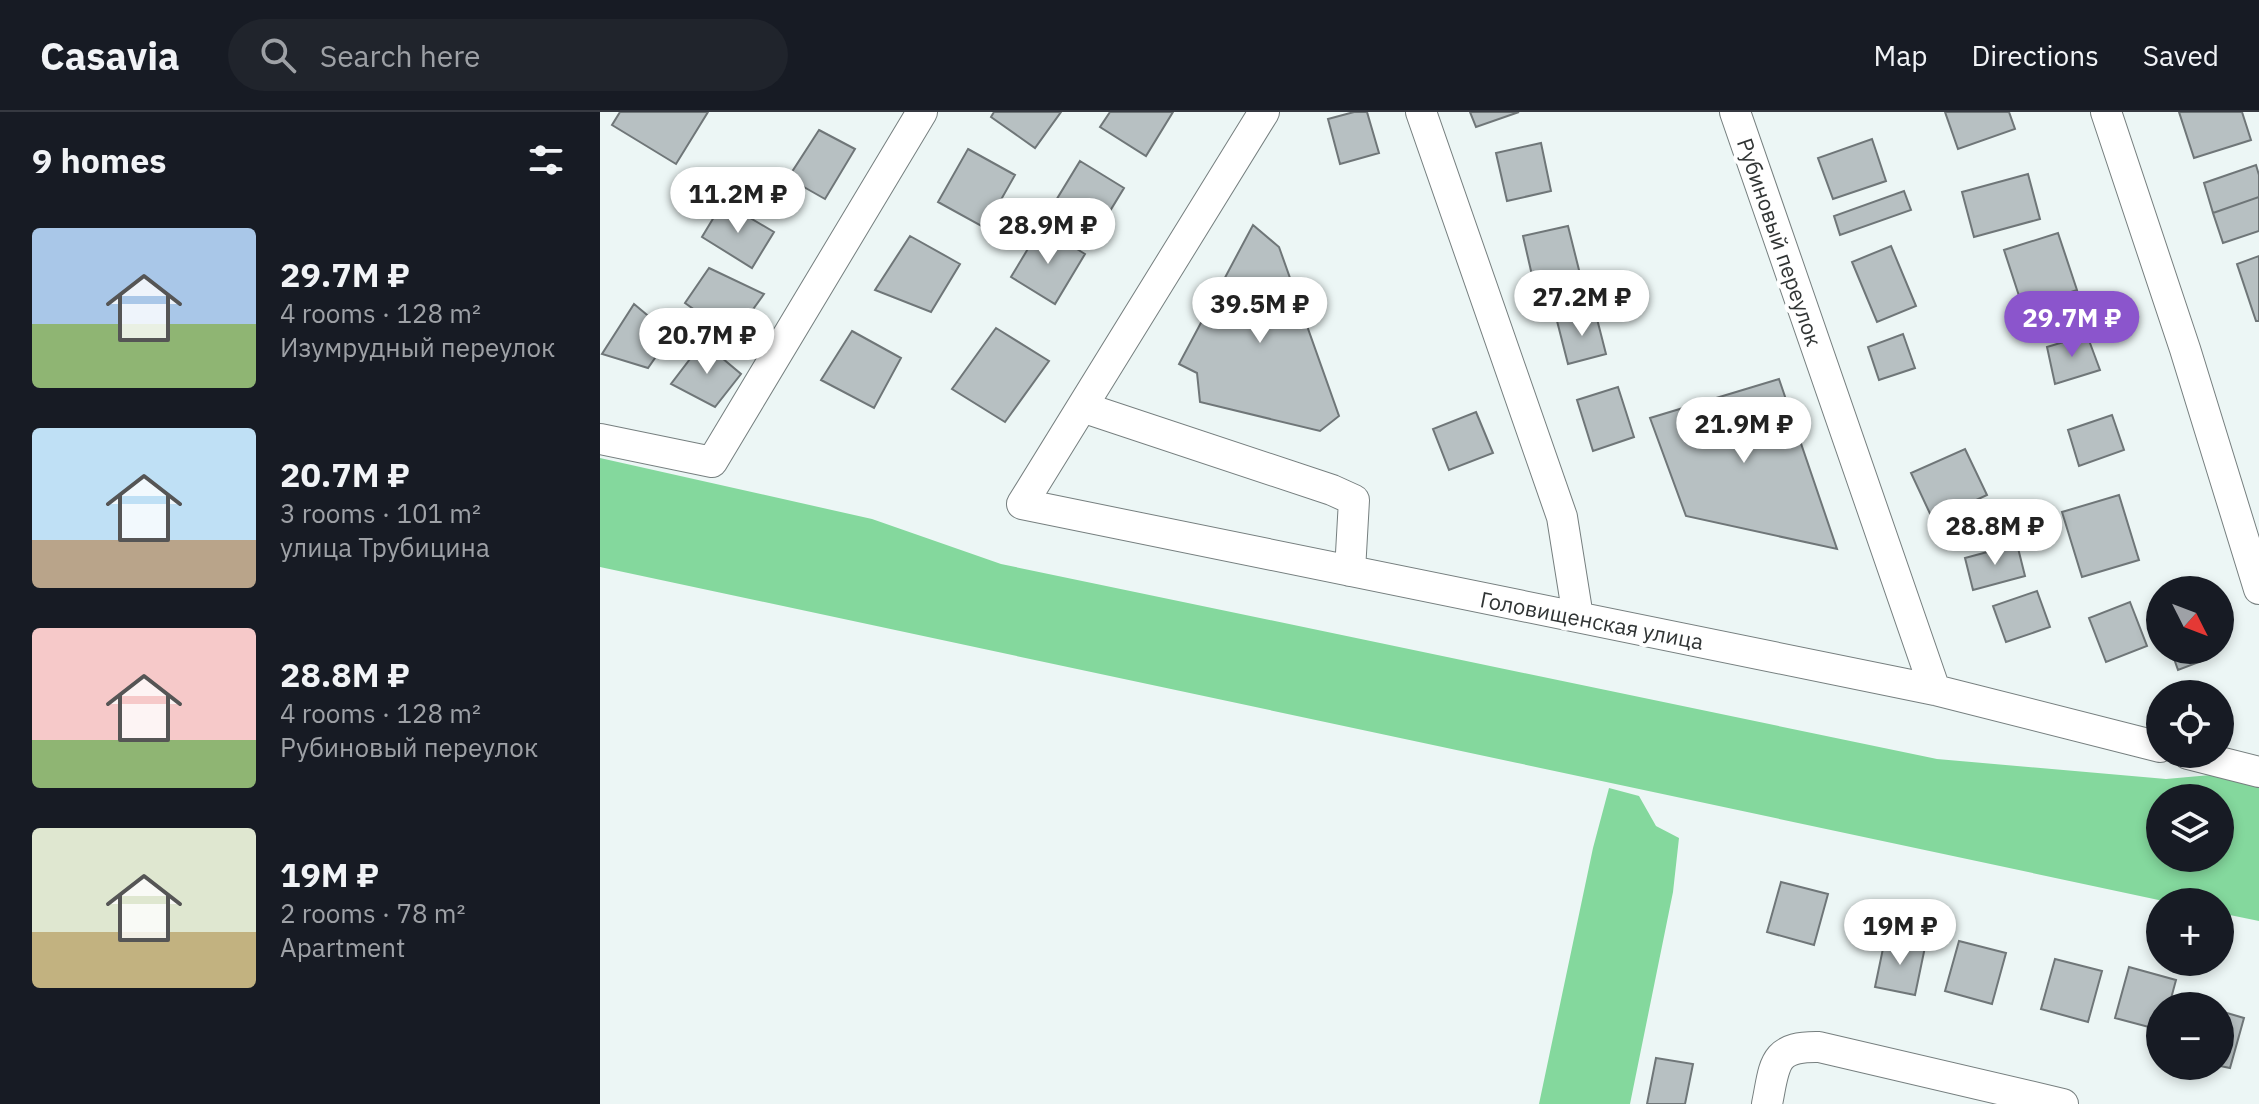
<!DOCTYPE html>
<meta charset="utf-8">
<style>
body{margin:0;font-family:"IBM Plex Sans",sans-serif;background:#20242c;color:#f1f3f6;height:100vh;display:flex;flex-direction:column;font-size:30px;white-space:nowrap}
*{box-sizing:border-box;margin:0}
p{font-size:26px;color:#9ea1a6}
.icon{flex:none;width:44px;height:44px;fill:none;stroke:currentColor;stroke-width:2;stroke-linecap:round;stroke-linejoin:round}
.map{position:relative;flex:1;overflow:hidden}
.side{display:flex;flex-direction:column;background:#171b24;width:600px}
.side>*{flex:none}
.needle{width:52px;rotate:132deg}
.tools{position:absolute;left:1546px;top:464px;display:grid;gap:16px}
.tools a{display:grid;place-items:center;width:88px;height:88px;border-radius:50%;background:#171b24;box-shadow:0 4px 12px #0003;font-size:40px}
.price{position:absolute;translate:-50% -68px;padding:0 18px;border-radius:28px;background:#fff;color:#222;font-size:26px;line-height:52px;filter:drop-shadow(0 2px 4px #0008)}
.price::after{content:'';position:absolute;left:50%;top:48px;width:24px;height:18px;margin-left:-12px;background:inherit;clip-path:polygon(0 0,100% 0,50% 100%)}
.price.on{background:#8b55cc;color:#fff}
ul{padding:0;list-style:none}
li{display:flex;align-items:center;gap:24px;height:200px;padding:0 32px}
li span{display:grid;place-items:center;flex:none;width:224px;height:160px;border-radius:8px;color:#555}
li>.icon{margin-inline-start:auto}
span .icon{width:96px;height:96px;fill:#fffc;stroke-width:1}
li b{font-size:34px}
h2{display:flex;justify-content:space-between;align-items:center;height:96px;padding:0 32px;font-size:34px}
header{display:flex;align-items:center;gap:48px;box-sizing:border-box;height:112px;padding:0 40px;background:#171b24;border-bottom:2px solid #363941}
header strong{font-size:38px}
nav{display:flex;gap:44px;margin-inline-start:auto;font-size:28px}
.search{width:560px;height:72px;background:#20242c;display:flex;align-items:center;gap:20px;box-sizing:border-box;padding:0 28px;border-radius:44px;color:#9ea1a6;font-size:30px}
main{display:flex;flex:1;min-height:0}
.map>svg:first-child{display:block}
.green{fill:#84d89d;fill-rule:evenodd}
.building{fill:#b7c0c2;stroke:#6f7678;stroke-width:2}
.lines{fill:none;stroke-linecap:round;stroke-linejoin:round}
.minor-casing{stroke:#767f7f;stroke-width:32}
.minor{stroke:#fff;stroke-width:30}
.labels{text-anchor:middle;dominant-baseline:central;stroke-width:8;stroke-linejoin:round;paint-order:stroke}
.street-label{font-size:22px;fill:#313535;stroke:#fff}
</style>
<header>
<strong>Casavia</strong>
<div class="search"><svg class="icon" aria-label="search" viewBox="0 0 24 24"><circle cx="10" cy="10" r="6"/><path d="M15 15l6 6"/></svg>Search here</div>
<nav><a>Map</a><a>Directions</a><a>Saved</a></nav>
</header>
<main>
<section class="side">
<h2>9 homes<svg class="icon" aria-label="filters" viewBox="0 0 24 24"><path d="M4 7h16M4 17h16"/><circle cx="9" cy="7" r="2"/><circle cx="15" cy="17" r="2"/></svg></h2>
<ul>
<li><span style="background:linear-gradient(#a9c7e8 60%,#8fb573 0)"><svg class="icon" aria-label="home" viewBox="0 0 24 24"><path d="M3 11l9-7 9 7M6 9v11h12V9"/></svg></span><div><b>29.7M ₽</b><p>4 rooms · 128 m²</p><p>Изумрудный переулок</p></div></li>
<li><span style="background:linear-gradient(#bfe0f5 70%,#b9a48a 0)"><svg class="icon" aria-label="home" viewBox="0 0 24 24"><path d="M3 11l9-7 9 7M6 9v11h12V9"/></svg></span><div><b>20.7M ₽</b><p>3 rooms · 101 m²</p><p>улица Трубицина</p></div></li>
<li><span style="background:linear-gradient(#f6c9c9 70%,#8fb573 0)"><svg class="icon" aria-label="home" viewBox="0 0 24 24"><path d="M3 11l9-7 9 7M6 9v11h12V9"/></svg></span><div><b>28.8M ₽</b><p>4 rooms · 128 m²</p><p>Рубиновый переулок</p></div></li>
<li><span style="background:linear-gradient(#dfe7d0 65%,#c2b280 0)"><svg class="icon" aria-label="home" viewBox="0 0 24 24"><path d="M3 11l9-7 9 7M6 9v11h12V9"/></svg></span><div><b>19M ₽</b><p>2 rooms · 78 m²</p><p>Apartment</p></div></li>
</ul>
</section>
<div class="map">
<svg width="1659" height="992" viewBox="0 0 1659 992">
<rect width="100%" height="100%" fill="#ecf6f5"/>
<path class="green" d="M 0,346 L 272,407 L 401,452 L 1337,647 L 1566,667 L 1622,662 L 1659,670 L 1659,809 L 1620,801 L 1620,790 L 1568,790 L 0,455 ZM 1560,686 L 1620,686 L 1620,746 L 1560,746 Z
M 1009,676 L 1039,684 L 1056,714 L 1079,726 L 1073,780 L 1030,992 L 939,992 L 993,736 Z"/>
<path class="building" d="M 20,0 L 108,0 L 76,52 L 12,13 Z
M 394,0 L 461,0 L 435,36 L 391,5 Z
M 510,0 L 573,0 L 546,44 L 500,15 Z
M 754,0 L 767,0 L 779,41 L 740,52 L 728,7 Z
M 870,0 L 919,0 L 876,15 Z
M 1345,0 L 1409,0 L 1415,17 L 1358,37 Z
M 1579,0 L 1642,0 L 1651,28 L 1594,46 Z
M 219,18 L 255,37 L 225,87 L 188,66 Z
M 1272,27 L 1286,69 L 1233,87 L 1218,46 Z
M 941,31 L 951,79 L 907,89 L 896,41 Z
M 368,37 L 415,63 L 385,116 L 338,90 Z
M 480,49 L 524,76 L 499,117 L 455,90 Z
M 1656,53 L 1659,63 L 1659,85 L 1613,101 L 1604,71 Z
M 1428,62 L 1440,107 L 1374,125 L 1362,80 Z
M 1304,79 L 1311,98 L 1240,123 L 1234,104 Z
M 1659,85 L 1659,119 L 1623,131 L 1613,101 Z
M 123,90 L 174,120 L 152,156 L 102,125 Z
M 653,113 L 679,135 L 739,304 L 720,319 L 600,290 L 597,261 L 579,252 Z
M 968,114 L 980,162 L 934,172 L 923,124 Z
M 441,115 L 485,142 L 455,192 L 411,165 Z
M 1458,121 L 1477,178 L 1423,196 L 1404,138 Z
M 310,124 L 360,152 L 331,200 L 275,178 Z
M 1291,134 L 1316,194 L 1277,210 L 1252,150 Z
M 1659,144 L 1659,209 L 1656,209 L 1637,152 Z
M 109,156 L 164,182 L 133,225 L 85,191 Z
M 34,192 L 71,223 L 48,256 L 2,242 Z
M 995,199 L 1006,242 L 968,252 L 957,209 Z
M 396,216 L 449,249 L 405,310 L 352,277 Z
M 252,219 L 301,246 L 274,296 L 221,268 Z
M 1303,222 L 1315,256 L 1279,268 L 1268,235 Z
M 1487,223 L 1500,258 L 1455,272 L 1447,235 Z
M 103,230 L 141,262 L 115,295 L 71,272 Z
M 1179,267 L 1237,437 L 1086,404 L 1050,306 Z
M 1018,275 L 1034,325 L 993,339 L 977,288 Z
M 876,300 L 893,341 L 849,358 L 833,317 Z
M 1512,303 L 1524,338 L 1479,354 L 1468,318 Z
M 1365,337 L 1387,383 L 1333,408 L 1311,361 Z
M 1519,383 L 1539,448 L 1482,465 L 1462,400 Z
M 1417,432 L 1425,464 L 1373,478 L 1365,446 Z
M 1437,479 L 1450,515 L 1406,530 L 1393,494 Z
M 1530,490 L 1547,534 L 1506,550 L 1489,506 Z
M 1571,538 L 1604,538 L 1607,547 L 1578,558 Z
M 1181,770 L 1228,782 L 1214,833 L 1167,820 Z
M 1285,827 L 1325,835 L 1315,883 L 1275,875 Z
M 1359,829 L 1406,841 L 1392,892 L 1345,879 Z
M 1455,847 L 1502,859 L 1488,910 L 1441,897 Z
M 1529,855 L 1576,868 L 1569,894 L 1560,894 L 1560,918 L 1515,906 Z
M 1620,899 L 1644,906 L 1630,956 L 1620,954 Z
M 1056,946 L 1093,952 L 1085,992 L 1047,992 Z"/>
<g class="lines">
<g class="minor-casing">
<path id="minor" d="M 664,0 L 422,392 L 1335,578 L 1560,635
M 821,0 L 962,405 L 978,505
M 1135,0 L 1335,578
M 1506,0 L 1585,237 L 1659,477
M 482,295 L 732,378 L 754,388 L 750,459
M 0,327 L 112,350 L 322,0
M 1588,642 L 1659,660
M 1167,992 C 1175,953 1172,934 1219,935 L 1463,992"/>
</g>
<use href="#minor" class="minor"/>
</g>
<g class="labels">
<g class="street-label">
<text transform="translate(1180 130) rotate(71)">Рубиновый переулок</text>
<text transform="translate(992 508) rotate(11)">Головищенская улица</text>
</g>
</g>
</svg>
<div class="tools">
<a><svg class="needle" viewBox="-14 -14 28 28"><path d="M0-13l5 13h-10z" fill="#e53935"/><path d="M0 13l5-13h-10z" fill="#9ea1a6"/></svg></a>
<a><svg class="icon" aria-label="locate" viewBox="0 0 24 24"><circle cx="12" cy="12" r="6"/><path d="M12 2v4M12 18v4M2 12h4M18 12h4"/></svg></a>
<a><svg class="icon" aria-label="layers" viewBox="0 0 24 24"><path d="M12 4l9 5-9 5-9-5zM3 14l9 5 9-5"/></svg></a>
<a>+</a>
<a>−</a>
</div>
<b class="price" style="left:138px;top:123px">11.2M ₽</b>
<b class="price" style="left:448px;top:154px">28.9M ₽</b>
<b class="price" style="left:982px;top:226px">27.2M ₽</b>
<b class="price" style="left:660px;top:233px">39.5M ₽</b>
<b class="price on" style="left:1472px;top:247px">29.7M ₽</b>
<b class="price" style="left:107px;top:264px">20.7M ₽</b>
<b class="price" style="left:1144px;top:353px">21.9M ₽</b>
<b class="price" style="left:1395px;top:455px">28.8M ₽</b>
<b class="price" style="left:1300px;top:855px">19M ₽</b>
</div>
</main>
